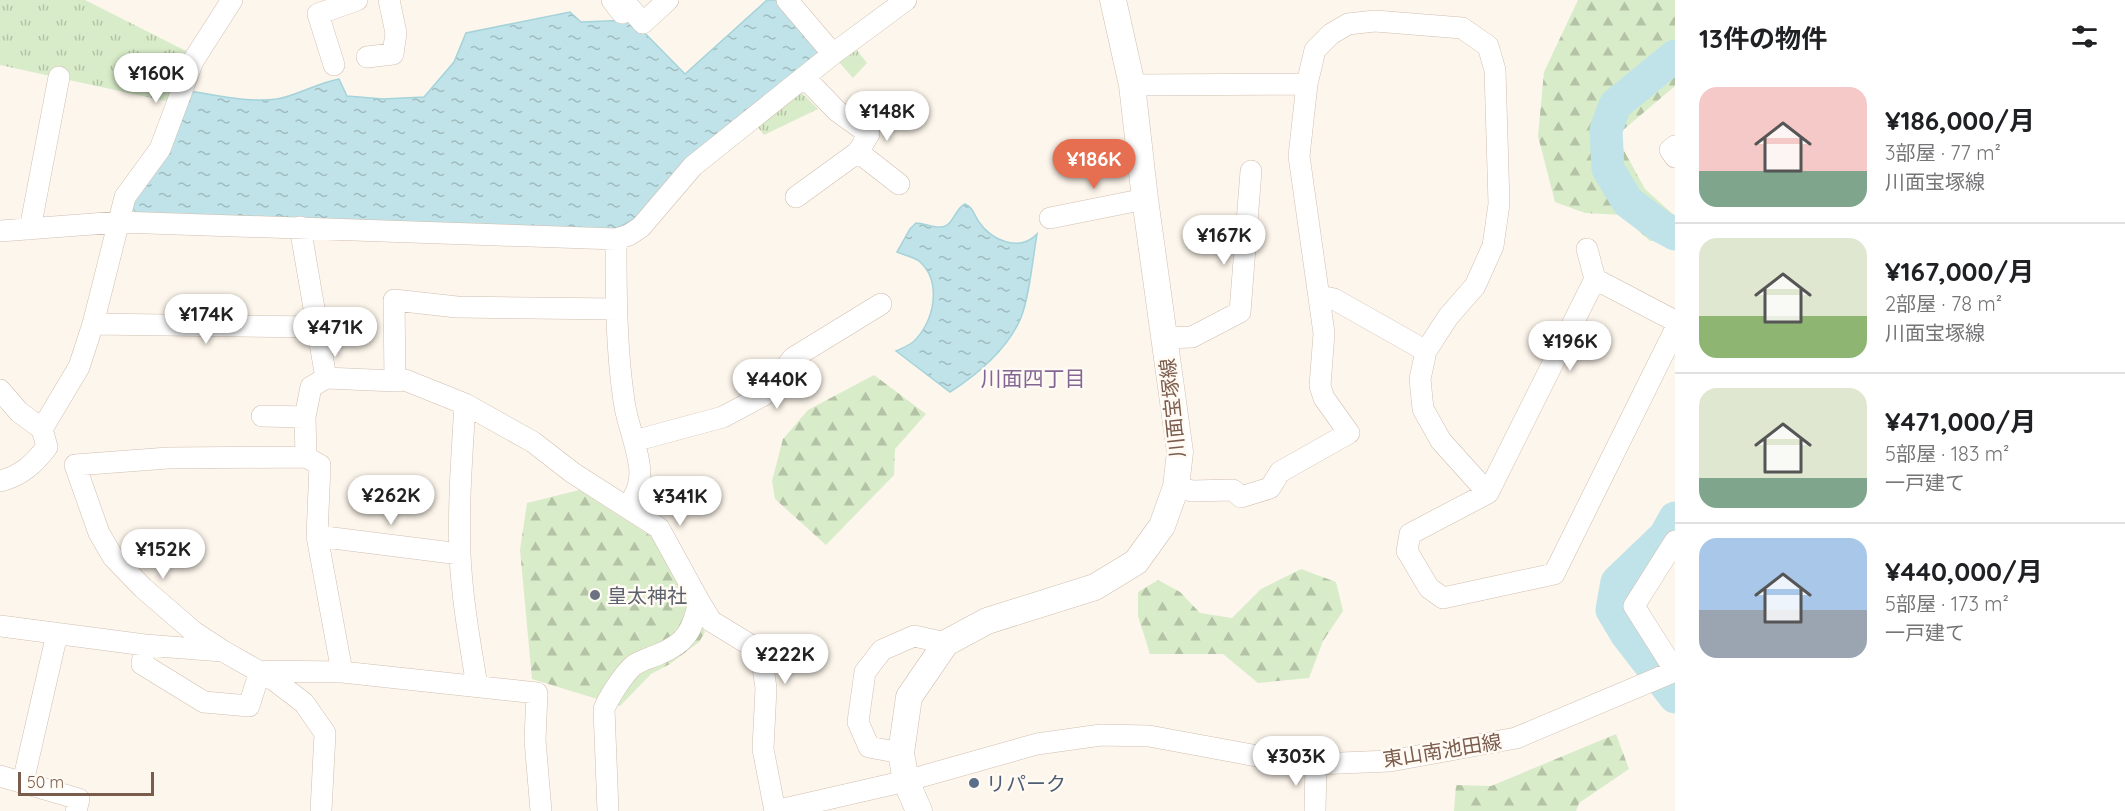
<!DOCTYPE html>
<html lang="ja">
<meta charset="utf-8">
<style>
body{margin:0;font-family:Quicksand,"Noto Sans JP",sans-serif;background:#f6f6f6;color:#202124;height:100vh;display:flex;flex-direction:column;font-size:22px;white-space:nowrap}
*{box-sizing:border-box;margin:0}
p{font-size:20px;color:#757577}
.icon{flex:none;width:33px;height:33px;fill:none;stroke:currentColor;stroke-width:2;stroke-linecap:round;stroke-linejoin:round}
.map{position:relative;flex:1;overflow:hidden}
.details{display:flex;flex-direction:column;background:#fff;width:450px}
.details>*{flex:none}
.scale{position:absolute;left:18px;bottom:15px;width:136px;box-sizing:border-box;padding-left:6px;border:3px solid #7a5c4d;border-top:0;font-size:16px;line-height:21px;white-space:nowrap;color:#7a5c4d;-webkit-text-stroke:4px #fffaf3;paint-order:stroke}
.price{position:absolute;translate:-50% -51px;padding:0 14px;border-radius:21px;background:#fff;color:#222;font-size:20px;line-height:39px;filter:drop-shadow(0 2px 3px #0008)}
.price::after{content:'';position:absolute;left:50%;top:36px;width:18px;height:14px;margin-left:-9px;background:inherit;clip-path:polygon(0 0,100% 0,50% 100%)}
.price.current{background:#e76f51;color:#fff}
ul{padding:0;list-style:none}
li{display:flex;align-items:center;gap:18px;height:150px;padding:0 24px}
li+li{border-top:2px solid #e0e0e0}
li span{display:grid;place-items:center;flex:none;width:168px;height:120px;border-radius:18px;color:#555}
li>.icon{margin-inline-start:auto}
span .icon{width:72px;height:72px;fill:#fffc;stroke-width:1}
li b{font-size:26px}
h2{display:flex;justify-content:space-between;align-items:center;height:72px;padding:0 24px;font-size:26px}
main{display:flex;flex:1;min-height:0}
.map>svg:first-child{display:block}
.forest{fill:url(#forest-firs)}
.park{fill:url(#park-tufts)}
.water{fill:url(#water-ripples);stroke:#a5d3da;stroke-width:1.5}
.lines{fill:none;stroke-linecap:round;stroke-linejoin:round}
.river{stroke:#bfe3e8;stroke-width:33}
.minor-casing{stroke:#d1beb0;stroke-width:22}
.tertiary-casing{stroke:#d1beb0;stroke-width:27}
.minor{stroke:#fff;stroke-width:21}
.tertiary{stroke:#fff;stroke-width:26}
.worship-dot{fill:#6b7280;stroke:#fffaf3;stroke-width:2}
.service-dot{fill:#5c6f8a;stroke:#fffaf3;stroke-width:2}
.labels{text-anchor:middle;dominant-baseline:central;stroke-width:5;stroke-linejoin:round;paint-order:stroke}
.street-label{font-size:20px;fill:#7a5c4d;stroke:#fffaf3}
.worship-label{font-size:20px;fill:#5b616d;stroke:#fffaf3;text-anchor:start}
.service-label{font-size:20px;fill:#4e5e75;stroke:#fffaf3;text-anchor:start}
.neighbourhood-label{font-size:21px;fill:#846695;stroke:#fffaf3}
</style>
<main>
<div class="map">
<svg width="1675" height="811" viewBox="0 0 1675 811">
<defs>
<pattern id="forest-firs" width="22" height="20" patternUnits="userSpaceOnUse" patternTransform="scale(1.5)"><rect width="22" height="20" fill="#d8ecc9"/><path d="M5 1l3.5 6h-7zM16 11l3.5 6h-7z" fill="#b4c2a5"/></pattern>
<pattern id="park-tufts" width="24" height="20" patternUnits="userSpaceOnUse" patternTransform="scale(1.5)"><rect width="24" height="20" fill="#d8ecc9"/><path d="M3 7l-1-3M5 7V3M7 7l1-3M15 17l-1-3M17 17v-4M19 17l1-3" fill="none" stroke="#b4c2a5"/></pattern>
<pattern id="water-ripples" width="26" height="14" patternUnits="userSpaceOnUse" patternTransform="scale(1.5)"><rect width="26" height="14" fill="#bfe3e8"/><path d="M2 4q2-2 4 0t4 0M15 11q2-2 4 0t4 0" fill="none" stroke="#a0bbbe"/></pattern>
</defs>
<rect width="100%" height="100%" fill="#fdf6ec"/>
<path class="forest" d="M 1578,0 L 1675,0 L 1675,86 L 1616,136 L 1645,189 L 1675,216 L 1675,225 L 1667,241 L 1650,241 L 1622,215 L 1585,213 L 1555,202 L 1538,136 L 1544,72 Z
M 874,375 L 926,414 L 895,449 L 894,475 L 826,545 L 775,499 L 772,481 L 783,439 L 808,410 Z
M 579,490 L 660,542 L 705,632 L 699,642 L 670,664 L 651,674 L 620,706 L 532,679 L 520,550 L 527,503 Z
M 1301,569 L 1336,582 L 1343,611 L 1323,641 L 1309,678 L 1258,683 L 1223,654 L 1150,654 L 1138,616 L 1138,592 L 1158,580 L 1180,592 L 1200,613 L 1232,618 L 1261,589 Z
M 1616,734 L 1629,769 L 1579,803 L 1576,811 L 1454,811 L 1456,785 L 1491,786 Z"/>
<path class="park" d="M 0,0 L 85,0 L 190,53 L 170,102 L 0,65 Z
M 856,49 L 867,63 L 853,78 L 838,61 Z
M 802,93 L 818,109 L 764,135 L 757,126 Z"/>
<path class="water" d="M 767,0 L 780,0 L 823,53 L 636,218 L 614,230 L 138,214 L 131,207 L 189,91 C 217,95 249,103 277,99 C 296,96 317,83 339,79 L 347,96 L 383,99 L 424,97 L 454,62 L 466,33 L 570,12 L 581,22 L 632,20 L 685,74 Z
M 965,204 C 973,207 974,215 979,222 C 992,241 1020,252 1037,234 C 1033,257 1029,300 1020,320 C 1006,350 978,374 950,392 L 896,351 C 902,348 908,346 913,342 C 934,323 943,282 919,261 C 914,257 904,255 897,252 L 910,229 L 916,223 C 924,223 933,228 941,227 C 953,227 955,208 965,204 Z"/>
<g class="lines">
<path class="river" d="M 1675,56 L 1615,105 L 1606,130 L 1608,169 L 1628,202 L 1660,226 L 1675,234
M 1675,518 L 1665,536 L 1617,582 L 1612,610 L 1627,635 L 1675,697"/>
<g class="minor-casing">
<path id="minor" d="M 612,0 L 622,13 L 630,8 L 643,23 L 668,0
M 787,0 L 833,54
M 367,57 L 393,54 L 396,33 L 389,0
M 334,65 L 318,14 L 357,0
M 1132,85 L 1307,84
M 1675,146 L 1670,150 L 1675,157
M 858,152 L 899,184
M 796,197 L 858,152 L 869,134 L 837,111 L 805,78
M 1050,218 L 1145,199
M 300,227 L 326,378
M 30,229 L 59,77
M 0,231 L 119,222 L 616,239
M 1587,249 L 1595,279
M 1320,296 L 1334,299 L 1426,351
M 1675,321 L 1595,279 L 1488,493 L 1410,534 L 1407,551 L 1429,588 L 1443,598 L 1554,574 L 1675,330
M 93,324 L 319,327
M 1164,338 L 1192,337 L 1240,312 L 1251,171
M 395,381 L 405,380 L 465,404 L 533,442 L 573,473 L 659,528 L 699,601 C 693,629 687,643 659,654 C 651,658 640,660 633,666 C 623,675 609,697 604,709 L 608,811
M 0,390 L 19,412 L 42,429
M 465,404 C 462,454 458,505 460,555 C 462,599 470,643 477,686
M 262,416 L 305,417
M 634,441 L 723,417 L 764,395 L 793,358 L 881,304
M 306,457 L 168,458 L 75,465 L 99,533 L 113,557 L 143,588 L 194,632 L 223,651 L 274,680 L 304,703 L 325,733 L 321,811
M 0,481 C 21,476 34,464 47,447 L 42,429 L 79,367 L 93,324 L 125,197 L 160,149 L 193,61 L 232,0
M 1176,487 L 1192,491 L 1233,490 L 1241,497 L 1270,488 L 1280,472 L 1349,433 L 1324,398 L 1320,386 L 1324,333 L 1299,156 L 1307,84 L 1315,50 L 1331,34 L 1348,24 L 1375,21 L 1462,28 L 1488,46 L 1495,70 L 1499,204 L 1493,246 L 1475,286 L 1448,317 L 1426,351 L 1420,379 L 1423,409 L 1441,441 L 1488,493
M 627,506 C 635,498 640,485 640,473 C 639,448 627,425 624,401 C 616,347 616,293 616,239 L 629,235 L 641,227 L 693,166 L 833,54 L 906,0
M 317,536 L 460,554
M 1675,541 L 1634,606 L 1675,671
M 699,601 L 711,621 L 752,646 L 762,660 L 766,688 L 763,749 L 775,811
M 0,626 L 145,645 L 142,664 L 204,702 L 249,706 L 260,671 L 342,672 L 537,693 L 535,740 L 541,811
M 145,645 L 222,651
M 342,672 L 317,536 L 320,465 L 306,457 L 305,417 L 311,387 L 326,378 L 395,381 L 394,300 L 457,307 L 616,309
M 901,753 L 869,747 L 858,722 L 865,672 L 882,650 L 914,636 L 946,643
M 0,776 L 79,799 L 76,811
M 23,782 L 57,634
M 775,811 L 906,781 L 1037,744 L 1101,735 L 1149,736 L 1279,760 L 1316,764 L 1390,761 L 1516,738 L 1675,671
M 1315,811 L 1316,764"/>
</g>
<g class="tertiary-casing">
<path id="tertiary" d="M 919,811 L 906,781 L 901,753 L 909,697 L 946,643 L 987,621 L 1095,587 L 1136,562 L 1162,526 L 1176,487 L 1180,452 L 1145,199 L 1132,85 L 1113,0"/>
</g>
<use href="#minor" class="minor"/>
<use href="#tertiary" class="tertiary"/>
</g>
<circle class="worship-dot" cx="595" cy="595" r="6"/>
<circle class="service-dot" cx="974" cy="783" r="6"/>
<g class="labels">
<g class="street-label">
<text transform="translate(1172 408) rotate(-96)">川面宝塚線</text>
<text transform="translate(1442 750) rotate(-9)">東山南池田線</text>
</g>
<g class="worship-label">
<text x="607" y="595">皇太神社</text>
</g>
<g class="service-label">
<text x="986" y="783">リパーク</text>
</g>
<g class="neighbourhood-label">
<text x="1033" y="378">川面四丁目</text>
</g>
</g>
</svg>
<div class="scale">50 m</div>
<b class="price" style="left:156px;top:104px">¥160K</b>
<b class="price" style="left:887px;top:142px">¥148K</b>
<b class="price current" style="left:1094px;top:190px">¥186K</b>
<b class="price" style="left:1224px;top:266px">¥167K</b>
<b class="price" style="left:206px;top:345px">¥174K</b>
<b class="price" style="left:335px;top:358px">¥471K</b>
<b class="price" style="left:1570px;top:372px">¥196K</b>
<b class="price" style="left:777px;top:410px">¥440K</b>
<b class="price" style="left:391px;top:526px">¥262K</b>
<b class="price" style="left:680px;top:527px">¥341K</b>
<b class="price" style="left:163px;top:580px">¥152K</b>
<b class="price" style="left:785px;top:685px">¥222K</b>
<b class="price" style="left:1296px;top:787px">¥303K</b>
</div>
<section class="details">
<h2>13件の物件<svg class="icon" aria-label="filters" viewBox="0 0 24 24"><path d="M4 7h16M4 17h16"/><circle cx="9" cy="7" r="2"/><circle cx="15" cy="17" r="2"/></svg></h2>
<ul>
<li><span style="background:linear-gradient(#f6c9c9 70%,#7fa58c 0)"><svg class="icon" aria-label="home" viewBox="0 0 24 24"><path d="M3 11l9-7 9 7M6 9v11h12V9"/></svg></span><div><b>¥186,000/月</b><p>3部屋 · 77 m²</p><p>川面宝塚線</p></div></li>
<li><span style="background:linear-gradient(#dfe7d0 65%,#8fb573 0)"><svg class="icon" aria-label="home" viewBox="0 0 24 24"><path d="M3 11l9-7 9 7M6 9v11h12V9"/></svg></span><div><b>¥167,000/月</b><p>2部屋 · 78 m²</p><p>川面宝塚線</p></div></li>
<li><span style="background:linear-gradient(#dfe7d0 75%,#7fa58c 0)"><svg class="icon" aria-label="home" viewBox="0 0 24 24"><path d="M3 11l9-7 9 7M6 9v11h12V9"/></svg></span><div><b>¥471,000/月</b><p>5部屋 · 183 m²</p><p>一戸建て</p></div></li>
<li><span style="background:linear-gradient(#a9c7e8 60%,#9aa5b1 0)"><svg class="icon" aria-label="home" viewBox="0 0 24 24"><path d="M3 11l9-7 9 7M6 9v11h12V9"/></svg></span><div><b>¥440,000/月</b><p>5部屋 · 173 m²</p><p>一戸建て</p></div></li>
</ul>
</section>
</main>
